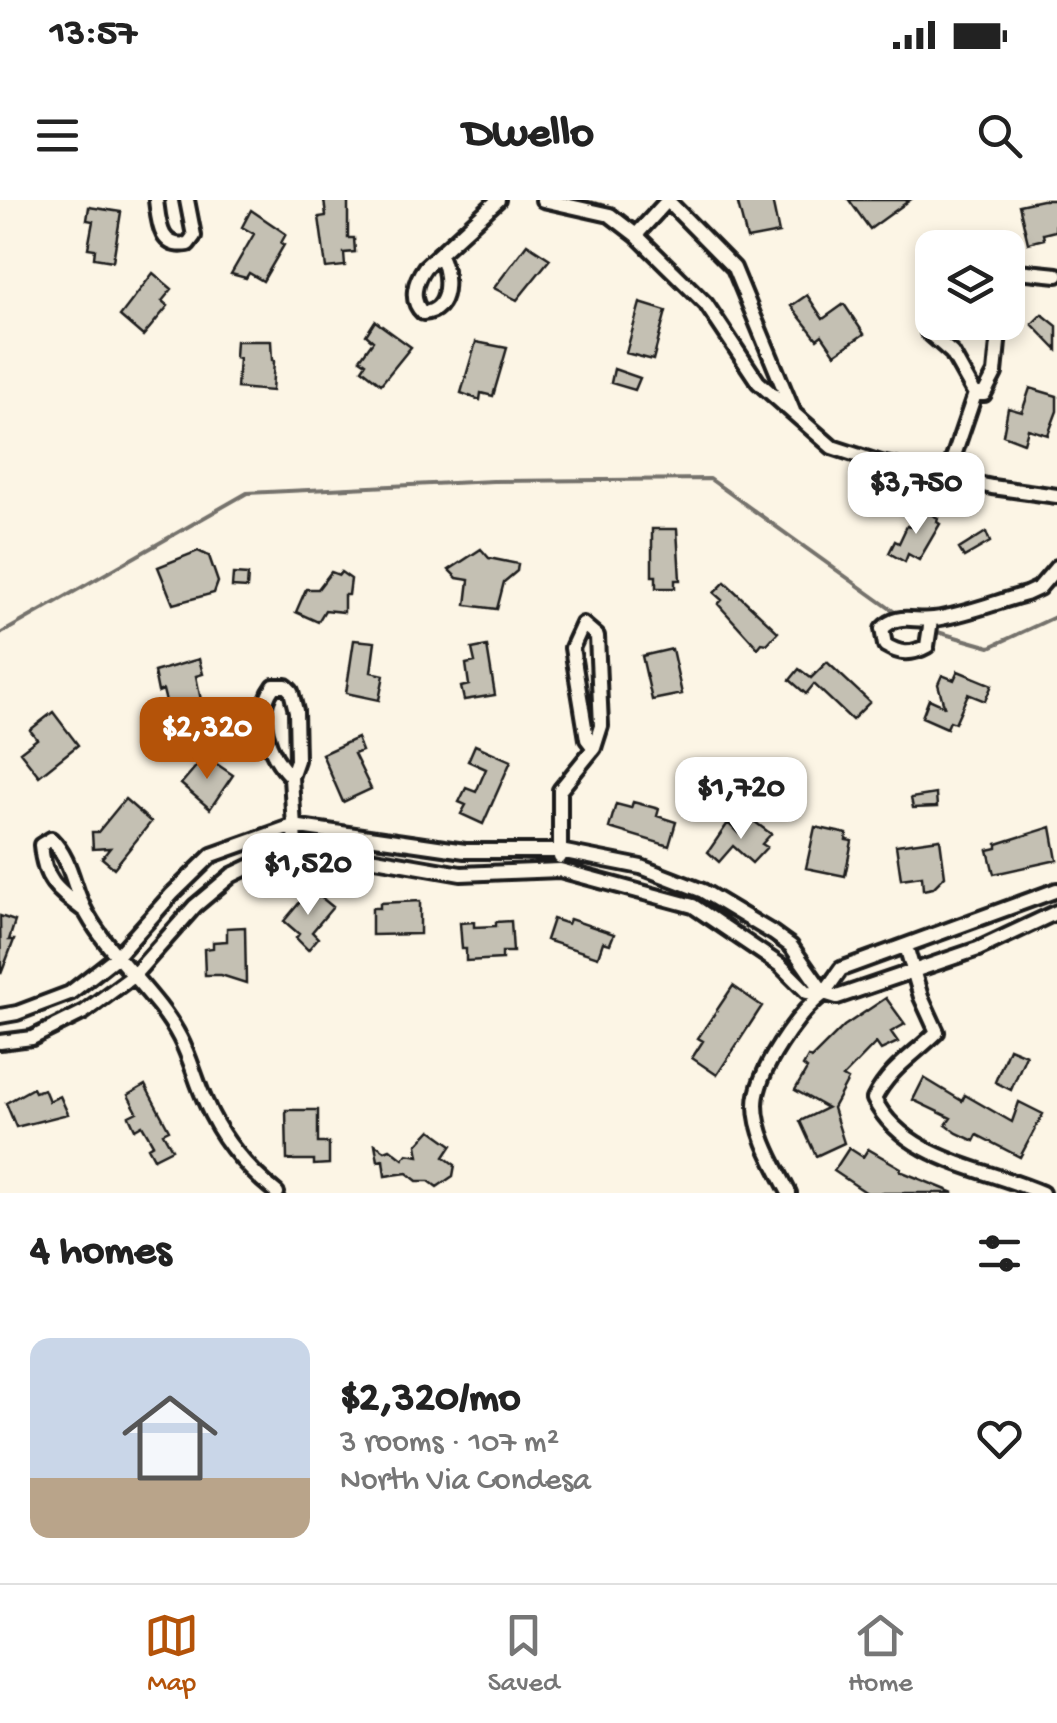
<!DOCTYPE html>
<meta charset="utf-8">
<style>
body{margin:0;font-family:"Gochi Hand",sans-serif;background:#f2f2f2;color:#222;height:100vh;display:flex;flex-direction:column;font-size:38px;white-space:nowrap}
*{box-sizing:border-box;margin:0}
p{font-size:32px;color:#767676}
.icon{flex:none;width:55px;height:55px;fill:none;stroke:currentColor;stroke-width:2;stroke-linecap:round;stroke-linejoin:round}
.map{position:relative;height:993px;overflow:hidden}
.details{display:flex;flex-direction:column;background:#fff;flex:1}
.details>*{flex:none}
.tools{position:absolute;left:915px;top:30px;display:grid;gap:20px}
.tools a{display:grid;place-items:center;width:110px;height:110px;border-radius:20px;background:#fff;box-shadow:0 5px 15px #0003;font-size:50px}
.price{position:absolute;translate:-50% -85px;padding:0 22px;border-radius:20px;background:#fff;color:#222;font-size:32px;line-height:65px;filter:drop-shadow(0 2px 5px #0008)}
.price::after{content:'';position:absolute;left:50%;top:60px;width:30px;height:22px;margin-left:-15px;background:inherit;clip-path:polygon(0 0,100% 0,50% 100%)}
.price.active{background:#b45309;color:#fff}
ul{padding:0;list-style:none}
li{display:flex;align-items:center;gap:30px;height:250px;padding:0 30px}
li span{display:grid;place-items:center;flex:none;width:280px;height:200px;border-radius:20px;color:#555}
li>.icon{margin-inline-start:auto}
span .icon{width:120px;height:120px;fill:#fffc;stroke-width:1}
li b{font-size:42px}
h2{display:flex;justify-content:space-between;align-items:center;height:120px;padding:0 30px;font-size:42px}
.status{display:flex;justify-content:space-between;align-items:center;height:70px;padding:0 50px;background:#fff;direction:ltr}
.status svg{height:28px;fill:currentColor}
header{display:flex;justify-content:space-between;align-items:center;height:130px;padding:0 30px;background:#fff;font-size:45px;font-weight:700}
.menu{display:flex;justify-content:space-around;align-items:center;height:140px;border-top:2px solid #e0e0e0;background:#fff;font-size:28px;color:#767676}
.menu a{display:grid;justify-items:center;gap:5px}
.menu .active{color:#b45309}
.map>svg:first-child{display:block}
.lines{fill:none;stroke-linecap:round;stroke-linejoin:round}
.stream{stroke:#75726c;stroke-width:4}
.building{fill:#c4c0b3;stroke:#1c1c1c;stroke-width:2.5}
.street-casing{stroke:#1c1c1c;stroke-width:20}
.street{stroke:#fcf5e5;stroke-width:12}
</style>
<div class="status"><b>13:57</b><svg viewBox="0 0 49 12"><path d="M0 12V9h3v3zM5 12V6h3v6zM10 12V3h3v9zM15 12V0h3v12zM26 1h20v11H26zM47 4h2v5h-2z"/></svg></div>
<header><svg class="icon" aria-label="menu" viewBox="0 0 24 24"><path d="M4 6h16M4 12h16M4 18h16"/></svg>Dwello<svg class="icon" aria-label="search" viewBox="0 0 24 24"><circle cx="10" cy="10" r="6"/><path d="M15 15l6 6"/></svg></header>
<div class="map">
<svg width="1057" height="993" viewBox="0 0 1057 993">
<rect width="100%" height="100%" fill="#fcf5e5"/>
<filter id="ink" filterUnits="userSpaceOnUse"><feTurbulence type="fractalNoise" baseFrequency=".01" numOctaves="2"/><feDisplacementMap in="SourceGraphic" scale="20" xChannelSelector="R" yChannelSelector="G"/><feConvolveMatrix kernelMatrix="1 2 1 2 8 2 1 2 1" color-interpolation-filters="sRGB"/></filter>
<g filter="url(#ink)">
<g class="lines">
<path class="stream" d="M 934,431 L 990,447 L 1057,416
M 0,434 L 247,293 L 493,281 L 710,279 L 899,415"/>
</g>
<path class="building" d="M 324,0 L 348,0 L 348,38 L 354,38 L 355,52 L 344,53 L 345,66 L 326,68 L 319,17 L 326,16 Z
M 737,0 L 772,0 L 779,33 L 747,39 Z
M 849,0 L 910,0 L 870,29 Z
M 1042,0 L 1057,0 L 1055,31 L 1043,34 L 1044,39 L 1028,43 L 1019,5 Z
M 89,7 L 121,12 L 113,61 L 94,58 L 95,49 L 88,48 L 93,21 L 87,20 Z
M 251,10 L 286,34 L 281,43 L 284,45 L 263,81 L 249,73 L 246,78 L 231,74 L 254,34 L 242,27 Z
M 527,44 L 550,59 L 517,100 L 494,88 Z
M 153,73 L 172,89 L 162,101 L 168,106 L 143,136 L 120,116 Z
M 807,95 L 823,119 L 844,104 L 864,134 L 835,154 L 822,135 L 817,139 L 791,106 Z
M 640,103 L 666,111 L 653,160 L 626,153 Z
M 1042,114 L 1057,126 L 1057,150 L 1032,124 Z
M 375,121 L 411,147 L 381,184 L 362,169 L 366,163 L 360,159 L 373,141 L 366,135 Z
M 236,141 L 271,141 L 272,160 L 274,161 L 272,191 L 237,188 L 239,158 L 235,157 Z
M 476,142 L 507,148 L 493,196 L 481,193 L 480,200 L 461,193 Z
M 614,169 L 640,178 L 635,190 L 611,183 Z
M 1030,188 L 1057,196 L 1057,211 L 1048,235 L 1028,229 L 1024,243 L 1003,235 L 1008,208 L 1022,212 Z
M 920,309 L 938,318 L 937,322 L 940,324 L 919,360 L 908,354 L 905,362 L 889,353 L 895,341 L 899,343 L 907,326 L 911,327 Z
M 652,329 L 677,329 L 680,380 L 675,380 L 675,388 L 656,388 L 656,376 L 652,376 Z
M 986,332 L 990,342 L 964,357 L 959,349 Z
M 481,349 L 489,358 L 518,364 L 517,371 L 504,382 L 497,409 L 466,405 L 469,380 L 457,378 L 449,370 Z
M 198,351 L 209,356 L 218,382 L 214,393 L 173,404 L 158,367 Z
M 331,372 L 339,375 L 341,372 L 351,379 L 349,395 L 344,395 L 344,412 L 325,410 L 318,422 L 296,412 L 306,389 L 318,389 Z
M 233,374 L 248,375 L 247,388 L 232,387 Z
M 725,382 L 778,432 L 767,444 L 762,443 L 758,448 L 718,404 L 722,400 L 714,393 Z
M 354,440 L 375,442 L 371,472 L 384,475 L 379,500 L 346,493 Z
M 487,446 L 495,495 L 464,500 L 461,487 L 469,485 L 466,464 L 475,462 L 472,449 Z
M 672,449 L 682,494 L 652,500 L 642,456 Z
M 199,459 L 203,474 L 196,476 L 201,500 L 167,506 L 163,490 L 158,492 L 154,472 Z
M 827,462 L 870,502 L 852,520 L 814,484 L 806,494 L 790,480 L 799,469 L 811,478 Z
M 958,471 L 992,485 L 985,501 L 968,494 L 955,523 L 950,521 L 947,528 L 922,517 L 929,499 L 944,506 L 938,484 L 942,475 L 954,480 Z
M 53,512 L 78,545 L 39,576 L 20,552 L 37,539 L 30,530 Z
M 357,538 L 362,551 L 354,554 L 371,589 L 343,602 L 322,554 Z
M 475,545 L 511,561 L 483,624 L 461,614 L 466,605 L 459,602 L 466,588 L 476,592 L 486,569 L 468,561 Z
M 205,556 L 233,575 L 210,609 L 181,584 Z
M 936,594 L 937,607 L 913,608 L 911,598 Z
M 125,599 L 151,622 L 114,668 L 102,658 L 110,648 L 93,649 L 92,632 L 98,632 Z
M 633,602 L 659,609 L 657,616 L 676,622 L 669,646 L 609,628 L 616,604 L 631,608 Z
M 751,619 L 771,634 L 762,644 L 767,647 L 752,663 L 733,646 L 719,662 L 708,652 L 728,623 L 738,633 Z
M 815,627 L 847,634 L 846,640 L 852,641 L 845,676 L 806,668 Z
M 1051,627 L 1057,660 L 994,674 L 988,650 L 997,648 L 997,644 Z
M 940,639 L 945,676 L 933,688 L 923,690 L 922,676 L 901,679 L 896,645 Z
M 311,689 L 333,707 L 312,732 L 318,738 L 308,750 L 296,738 L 299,734 L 284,721 Z
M 420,701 L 420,734 L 372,735 L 372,708 L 380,708 L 380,703 Z
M 0,716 L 15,721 L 9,740 L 14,740 L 1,774 Z
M 553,719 L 568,724 L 570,719 L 614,734 L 610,744 L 603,742 L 598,757 L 546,740 Z
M 511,721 L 513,752 L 502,752 L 502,759 L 466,761 L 466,749 L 462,749 L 460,723 L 474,722 L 474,727 L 496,726 L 496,722 Z
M 245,727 L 246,783 L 221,775 L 205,775 L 204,749 L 213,748 L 213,742 L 227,741 L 227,728 Z
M 733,786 L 762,806 L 717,875 L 692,858 L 703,841 L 698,838 Z
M 886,798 L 905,824 L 891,832 L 898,842 L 881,850 L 876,843 L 843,877 L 848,880 L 833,908 L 844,943 L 816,956 L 800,921 L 827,908 L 795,890 L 807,869 L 803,866 L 808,857 L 811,859 L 844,826 Z
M 1009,848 L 1026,855 L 1011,890 L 995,882 Z
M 924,878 L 962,901 L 965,895 L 1012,922 L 1019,902 L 1043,914 L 1020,957 L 977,935 L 974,941 L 957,933 L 946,925 L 951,918 L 913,900 Z
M 145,885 L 169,930 L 163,933 L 172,949 L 154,958 L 148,947 L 153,944 L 142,925 L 135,929 L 129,916 L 137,912 L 128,895 Z
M 33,888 L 35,892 L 44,889 L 49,901 L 60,896 L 68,914 L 16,927 L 6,903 Z
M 286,910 L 318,910 L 318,943 L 329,943 L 329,964 L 314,965 L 314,960 L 287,960 Z
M 431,930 L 452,945 L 444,957 L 455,965 L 453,976 L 437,987 L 429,981 L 417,981 L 407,973 L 385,976 L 383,960 L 378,961 L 375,944 L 385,951 L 390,949 L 403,959 L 407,954 L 419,956 L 417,945 Z
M 849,948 L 863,957 L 868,949 L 901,968 L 900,971 L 954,993 L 867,993 L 834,971 Z"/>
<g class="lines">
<g class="street-casing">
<path id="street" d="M 156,0 C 159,22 159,49 188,44 L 194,36 L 187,0
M 543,0 L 610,15 L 636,35 L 706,104 L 758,182 L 832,247 L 881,263 L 992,287 L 1057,296
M 667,0 L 734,68 L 793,211
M 636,35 L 668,0
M 440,55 C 449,75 452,111 423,113 C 409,100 415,81 425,67 L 498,0
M 1008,70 L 1057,75
M 932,110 L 928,132 L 952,153 L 975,194 L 984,194 L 995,173 L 1000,122
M 947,276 L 975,194
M 931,420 L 927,446 C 911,455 900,454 885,445 L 882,429 C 898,412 913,422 934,419 C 964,415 996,402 1026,394 L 1039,388 L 1057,367
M 291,577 C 268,554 253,514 274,486 L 286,486 L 291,491 L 296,511 L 297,560 L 291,577 L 295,645
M 560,657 L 560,590 L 594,548 L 601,526 L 597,436 L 583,424 L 572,448 L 587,539 L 594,548
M 1057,690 L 841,769 L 824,793 L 837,797 L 978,749 L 1057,712
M 85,711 C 57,690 44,681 41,645 L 51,639 C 73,661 72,688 87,714 C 112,759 158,795 180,838 C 191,859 196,882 206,903 C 222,940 246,968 277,993
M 906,746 L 921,797 L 937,832 C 913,856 890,868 874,899 C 904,960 985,968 1042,993
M 0,816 L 17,813 L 70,793 L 116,757 L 172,694 L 212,655 L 293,626 L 465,651 L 560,651 L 641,667 L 703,691 L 773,733 L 791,746 L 824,793 L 807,792 L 780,765 L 693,706 L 560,670 L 461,674 L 295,645 L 232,675 L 195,706 L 133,776 L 84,812 L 32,838 L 0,842
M 789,993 C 776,967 756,935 756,905 C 756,872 798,813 823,794"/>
</g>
<use href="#street" class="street"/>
</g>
</g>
</svg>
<div class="tools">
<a><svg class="icon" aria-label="layers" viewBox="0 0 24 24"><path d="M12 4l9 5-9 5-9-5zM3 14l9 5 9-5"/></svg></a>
</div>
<b class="price" style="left:916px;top:337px">$3,750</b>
<b class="price active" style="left:207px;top:582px">$2,320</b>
<b class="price" style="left:741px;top:642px">$1,720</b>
<b class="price" style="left:308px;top:718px">$1,520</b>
</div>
<section class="details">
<h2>4 homes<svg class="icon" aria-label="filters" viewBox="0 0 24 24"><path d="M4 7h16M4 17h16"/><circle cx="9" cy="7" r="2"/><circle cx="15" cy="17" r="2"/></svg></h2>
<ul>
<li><span style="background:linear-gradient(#c9d6e8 70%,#b9a48a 0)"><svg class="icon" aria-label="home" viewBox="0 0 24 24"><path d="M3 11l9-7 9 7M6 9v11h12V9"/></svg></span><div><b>$2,320/mo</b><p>3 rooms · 107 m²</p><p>North Via Condesa</p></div><svg class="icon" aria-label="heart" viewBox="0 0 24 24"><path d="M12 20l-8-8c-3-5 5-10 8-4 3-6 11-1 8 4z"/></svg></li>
</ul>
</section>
<nav class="menu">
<a class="active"><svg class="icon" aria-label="map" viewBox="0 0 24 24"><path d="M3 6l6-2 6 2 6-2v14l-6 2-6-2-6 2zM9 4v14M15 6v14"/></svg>Map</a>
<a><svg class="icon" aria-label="saved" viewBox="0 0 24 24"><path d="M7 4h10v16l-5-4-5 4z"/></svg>Saved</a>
<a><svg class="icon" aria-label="home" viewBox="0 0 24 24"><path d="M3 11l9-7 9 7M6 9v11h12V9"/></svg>Home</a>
</nav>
